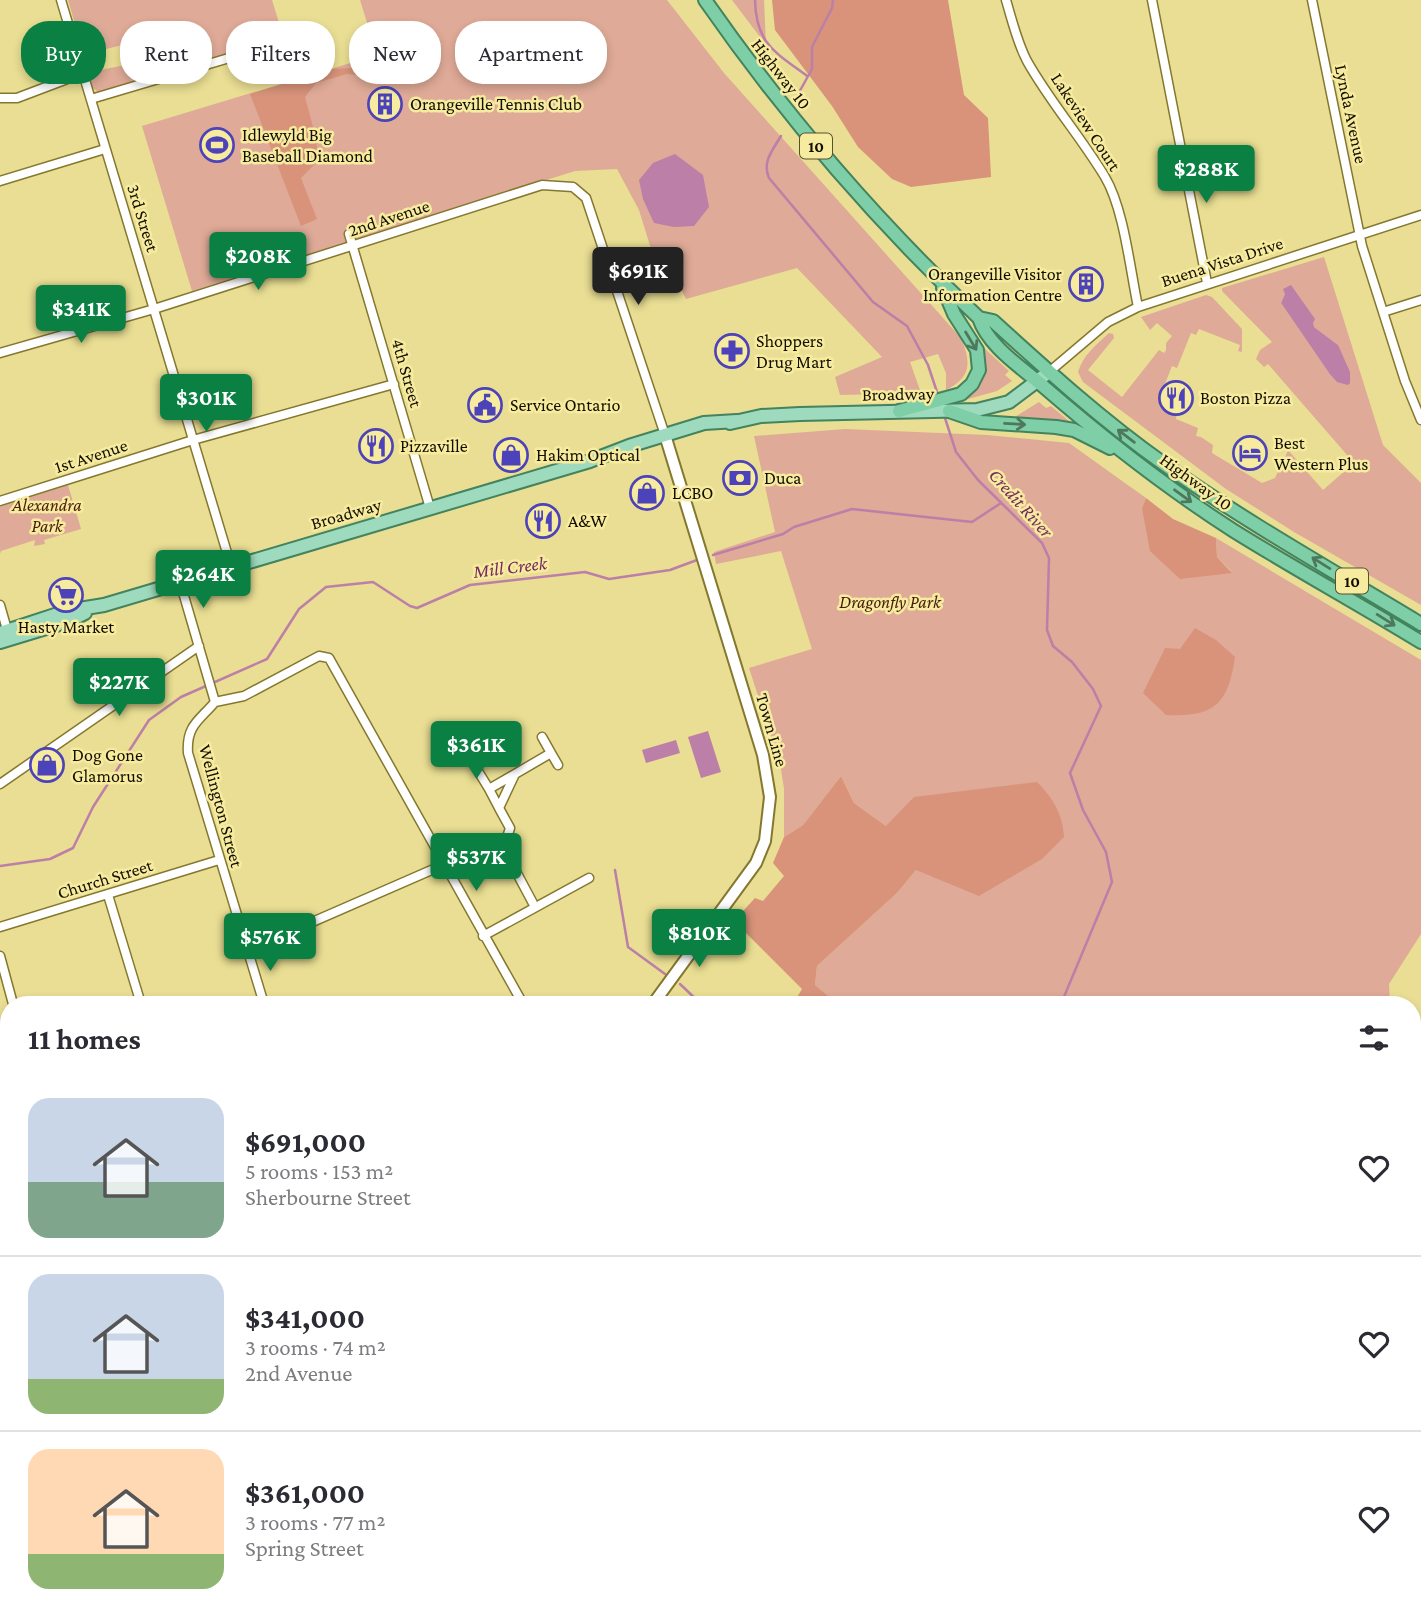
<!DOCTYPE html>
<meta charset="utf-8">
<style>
body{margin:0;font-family:"Crimson Pro",serif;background:#f7f7f7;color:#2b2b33;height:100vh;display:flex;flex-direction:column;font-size:26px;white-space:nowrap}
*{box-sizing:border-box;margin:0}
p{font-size:23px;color:#7c7c81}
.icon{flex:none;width:38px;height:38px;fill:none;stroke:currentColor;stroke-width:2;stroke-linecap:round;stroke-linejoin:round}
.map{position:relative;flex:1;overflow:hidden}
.side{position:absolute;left:0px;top:996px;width:1421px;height:625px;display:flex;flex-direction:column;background:#fff;border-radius:28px 28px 0 0;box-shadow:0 4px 10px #0003}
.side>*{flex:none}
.guide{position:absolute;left:21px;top:21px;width:700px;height:63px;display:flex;gap:14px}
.price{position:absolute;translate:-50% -60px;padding:0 16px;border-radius:7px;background:#0b8043;color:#fff;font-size:23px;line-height:46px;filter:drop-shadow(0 2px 4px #0008)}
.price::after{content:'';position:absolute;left:50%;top:42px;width:21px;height:16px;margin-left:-10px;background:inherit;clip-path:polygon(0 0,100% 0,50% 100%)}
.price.selected{background:#222;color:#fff}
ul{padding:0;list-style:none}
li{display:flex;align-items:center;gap:21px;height:175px;padding:0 28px}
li+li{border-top:2px solid #e1e1e2}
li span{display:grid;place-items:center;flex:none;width:196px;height:140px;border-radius:21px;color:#555}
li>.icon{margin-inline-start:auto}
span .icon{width:84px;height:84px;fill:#fffc;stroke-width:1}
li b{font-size:30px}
h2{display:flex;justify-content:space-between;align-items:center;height:84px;padding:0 28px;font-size:30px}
.pill{padding:0 24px;border-radius:28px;background:#fff;box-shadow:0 4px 10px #0003;font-size:24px;line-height:63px}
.pill.selected{background:#0b8043;color:#fff}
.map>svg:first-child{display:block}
.green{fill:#dfaa97;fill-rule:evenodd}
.forest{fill:#d8937a}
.water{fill:#bc7fa7}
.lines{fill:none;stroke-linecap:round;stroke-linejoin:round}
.stream{stroke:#bc7fa7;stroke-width:2.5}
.minor-casing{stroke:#84782e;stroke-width:11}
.secondary-casing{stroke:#84782e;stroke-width:14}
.primary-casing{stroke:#43835e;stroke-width:16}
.trunk-casing{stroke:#43835e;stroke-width:16}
.minor{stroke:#fff;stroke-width:8}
.secondary{stroke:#fff;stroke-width:10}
.primary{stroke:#9edabd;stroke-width:12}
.trunk{stroke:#7ecea7;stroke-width:12}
.oneway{stroke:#4e785c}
.labels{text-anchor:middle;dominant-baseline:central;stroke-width:5;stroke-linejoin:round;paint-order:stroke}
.shield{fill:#f7eb9f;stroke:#575130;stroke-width:2}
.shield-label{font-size:16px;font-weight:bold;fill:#130f00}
.street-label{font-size:18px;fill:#130f00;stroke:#f7eb9f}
.poi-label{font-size:18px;fill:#130f00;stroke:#f7eb9f;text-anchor:start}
.park-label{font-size:18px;font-style:italic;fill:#461a09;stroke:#f7eb9f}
.water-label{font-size:19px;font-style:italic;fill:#732a5e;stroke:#f7eb9f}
</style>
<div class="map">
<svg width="1421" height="1619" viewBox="0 0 1421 1619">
<rect width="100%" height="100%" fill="#e9de93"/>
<path class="green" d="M 68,0 L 272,0 L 287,49 L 286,52 L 278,54 L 275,48 L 281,46 L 279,40 L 99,93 L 93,88 L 87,68 L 98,65 L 100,70 L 136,63 L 131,43 L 106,49 L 104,40 L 96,41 L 98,51 L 84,55 Z
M 360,0 L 667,0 L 724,73 L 961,338 C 971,362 972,377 946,390 L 946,373 L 938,354 L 910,362 L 921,393 L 840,395 L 835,377 L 882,357 L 797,268 L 686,299 L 673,273 L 659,275 L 639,210 L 617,169 L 575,171 L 192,291 L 142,126 L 377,55 Z
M 732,0 L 764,0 L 766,45 Z
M 1324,257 L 1383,445 L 1421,483 L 1421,605 L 1294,532 L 1226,489 L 1083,382 L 1078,372 C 1083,355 1096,345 1109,333 L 1113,334 L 1114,338 L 1088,370 L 1122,397 L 1159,350 L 1164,353 L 1166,350 L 1166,343 L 1172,336 L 1157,323 L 1150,330 L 1141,317 L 1206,295 L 1212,297 L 1242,329 L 1242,352 L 1238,351 L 1240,345 L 1199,329 L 1196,335 L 1191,333 L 1177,368 L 1172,366 L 1161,394 L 1164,395 L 1160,406 L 1177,413 L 1176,419 L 1198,428 L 1196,436 L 1201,437 L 1213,445 L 1212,453 L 1262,483 L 1275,478 L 1282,463 L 1287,467 L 1290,466 L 1289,462 L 1284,460 L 1288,450 L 1323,490 L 1354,463 L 1268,364 L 1264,367 L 1256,359 L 1260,350 L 1272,342 L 1222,291 L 1222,288 ZM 1285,294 L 1314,327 L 1338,345 L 1329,373 L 1281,303 Z
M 983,347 L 1009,371 L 1005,375 L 1012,381 L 997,391 L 961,401 C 965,398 971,395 975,391 C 986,380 986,361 983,347 Z
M 1039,402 L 1046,408 L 1051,406 L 1076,427 L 1051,420 L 1013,418 Z
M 845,429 L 987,435 L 1069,443 L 1146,498 L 1142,508 L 1232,572 L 1217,557 L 1216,538 L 1421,660 L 1421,934 L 1389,984 L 1390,1004 L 838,1004 L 815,985 L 817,966 L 897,893 L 916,870 L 886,826 L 854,803 L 841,776 L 803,825 L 784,837 L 784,789 L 780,763 L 749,668 L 812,649 L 781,551 L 716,564 L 714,552 L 775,532 L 754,436 Z
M 68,485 L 81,529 L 44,540 L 45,544 L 34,546 L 35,540 L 1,551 L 0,554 L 0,507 Z
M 599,1612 L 717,1612 L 725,1619 L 610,1619 Z
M 1166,1612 L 1328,1612 L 1336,1619 L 1166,1619 Z"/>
<path class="forest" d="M 772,0 L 948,0 L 964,95 L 988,118 L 991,177 L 911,187 L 892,179 L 858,147 L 832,106 L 775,30 Z
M 376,67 L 389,78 L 347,74 L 316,83 L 305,97 L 316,138 L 318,161 L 301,178 L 317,219 L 301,226 L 250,94 L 331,69 Z
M 1146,498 L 1173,519 L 1216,538 L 1217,557 L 1232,573 L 1180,579 L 1150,551 L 1142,508 Z
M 1195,628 L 1216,640 L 1235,657 C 1228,705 1214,717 1166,715 L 1143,693 L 1165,648 L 1180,649 Z
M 841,776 L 854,803 L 886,826 L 914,797 L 1037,782 C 1052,797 1063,814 1064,837 L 1042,859 L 979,896 L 916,870 L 897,893 L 817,966 L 815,985 L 838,1004 L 793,1004 L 802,989 L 734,921 L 755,898 L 763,901 L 784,876 L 773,863 L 784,837 L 803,825 Z
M 1412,1141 L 1421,1149 L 1421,1619 L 1336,1619 L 1328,1612 L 1412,1612 Z
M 789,1612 L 1166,1612 L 1166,1619 L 788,1619 Z"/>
<path class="water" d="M 675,154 L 703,175 L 709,207 L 694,226 L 674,227 L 654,223 L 643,199 L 639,180 L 653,163 Z
M 1291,285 L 1315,319 L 1313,323 L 1314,327 L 1338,345 L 1350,372 L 1350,383 L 1348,385 L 1337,382 L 1329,373 L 1281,303 L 1285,294 L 1283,289 Z
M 708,731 L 721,772 L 701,778 L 688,737 Z
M 676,740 L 680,753 L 646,763 L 642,750 Z"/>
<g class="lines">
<path class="stream" d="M 755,0 C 756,44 775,52 807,76
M 797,96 L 812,69 L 812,47 L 832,8 L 833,0
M 781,136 C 772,151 762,162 769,178 L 873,302 L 907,326 L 928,365 L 938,395
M 944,415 L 956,452 L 978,480 L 1042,543 L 1049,558 L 1047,630 L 1053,646 L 1072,662 L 1093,689 L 1101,706 L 1070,773 L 1083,810 L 1106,852 L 1112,882 L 1061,1004
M 713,555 L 783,534 L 794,527 L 852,509 L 972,522 L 1001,503
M 0,866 L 50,859 L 73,848 L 93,807 L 149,720 L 181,697 L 267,659 L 299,609 L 326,587 L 373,582 L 410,606 L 417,608 L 470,585 L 585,572 L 609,579 L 670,570 L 697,560
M 615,870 L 628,947 L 665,974
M 680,984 L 701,1004
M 1283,1612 L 1291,1619
M 930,1619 L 956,1616 L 961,1612"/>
<g class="minor-casing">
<path id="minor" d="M 61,0 L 231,566
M 1006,0 C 1012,20 1017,42 1027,61 C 1050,102 1081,137 1105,177 C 1124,209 1130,269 1138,307
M 1152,0 L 1207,283
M 1312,0 L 1362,246 L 1405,381 L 1421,420
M 0,98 L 17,98 L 83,73
M 91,99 L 273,45
M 0,181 L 105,149
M 349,234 L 430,508
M 1383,312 L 1421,300
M 0,353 L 154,309 L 542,185 L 573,187 L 586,198 L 665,435
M 1049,372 L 1108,322 L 1138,307 L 1421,215
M 0,501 L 193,440 L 394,384
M 180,582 L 215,702
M 0,605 L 8,633
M 215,702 L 244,696 L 319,656 L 329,658 L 523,1004
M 215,702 C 200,720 186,725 188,753 L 264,1004
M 542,737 L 551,753
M 478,771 L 489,789
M 0,784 L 199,646
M 499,808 L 489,789 L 515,774
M 108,895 L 141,1004
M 535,907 L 505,851 L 505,844 L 510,828 L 499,808 L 515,774 L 551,753 L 558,765
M 0,927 L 219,860
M 483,936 L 589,878
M 248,950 L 443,865
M 0,956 L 13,1004
M 0,1255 L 9,1262
M 0,1496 L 9,1503
M 137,1612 L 145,1619
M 301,1612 L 307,1619"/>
</g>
<g class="secondary-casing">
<path id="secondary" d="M 653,1004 L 756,863 L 765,841 L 770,797 L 763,755 L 665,435
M 0,1343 L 9,1351
M 166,1619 L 172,1612"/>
</g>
<g class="primary-casing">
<path id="primary" d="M 730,423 L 761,416 L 800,414 L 977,410 L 1009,402 L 1049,372
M 0,633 L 67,611 L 104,605 L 590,461 L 629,446 L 704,423 L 737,421
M 0,642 L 69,621 L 85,613"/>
</g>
<g class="trunk-casing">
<path id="trunk" d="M 705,0 C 785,115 876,221 979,318 C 988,346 1021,367 1043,386 C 1103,438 1167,488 1234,531 C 1295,569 1359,604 1421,642
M 979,318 L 993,321 C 1048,371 1103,421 1164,464 C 1246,522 1335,572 1421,624
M 899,411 L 961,394 L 972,384 L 979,370 L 977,350 L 954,314 L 943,288
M 949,411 L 981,422 L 1056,427 L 1074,430 L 1110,448"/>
</g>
<use href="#minor" class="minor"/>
<use href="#secondary" class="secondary"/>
<use href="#primary" class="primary"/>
<use href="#trunk" class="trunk"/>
</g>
<defs><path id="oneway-shaft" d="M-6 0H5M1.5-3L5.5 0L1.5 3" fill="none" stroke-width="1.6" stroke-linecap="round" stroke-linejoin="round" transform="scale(1.75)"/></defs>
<g class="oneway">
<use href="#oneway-shaft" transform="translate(971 341) rotate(59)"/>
<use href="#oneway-shaft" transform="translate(1015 424) rotate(3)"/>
<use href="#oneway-shaft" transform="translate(1126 436) rotate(-143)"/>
<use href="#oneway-shaft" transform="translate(1183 496) rotate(36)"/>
<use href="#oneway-shaft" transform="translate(1321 563) rotate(-148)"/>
<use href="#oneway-shaft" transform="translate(1386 620) rotate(32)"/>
</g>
<defs>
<g id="building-ring" transform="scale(1.75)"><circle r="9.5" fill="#f7eb9f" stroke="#4c42b9" stroke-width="1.5"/><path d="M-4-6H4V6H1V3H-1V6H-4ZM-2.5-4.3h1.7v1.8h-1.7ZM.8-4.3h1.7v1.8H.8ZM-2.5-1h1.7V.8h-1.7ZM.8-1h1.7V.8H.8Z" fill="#4c42b9"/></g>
<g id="stadium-ring" transform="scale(1.75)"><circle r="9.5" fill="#f7eb9f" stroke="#4c42b9" stroke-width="1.5"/><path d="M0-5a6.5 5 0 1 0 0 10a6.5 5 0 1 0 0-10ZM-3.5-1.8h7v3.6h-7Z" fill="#4c42b9"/></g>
<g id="pharmacy-ring" transform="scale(1.75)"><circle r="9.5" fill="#f7eb9f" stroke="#4c42b9" stroke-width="1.5"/><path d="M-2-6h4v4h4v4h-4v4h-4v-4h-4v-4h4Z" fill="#4c42b9"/></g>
<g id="restaurant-ring" transform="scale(1.75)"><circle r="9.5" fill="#f7eb9f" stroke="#4c42b9" stroke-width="1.5"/><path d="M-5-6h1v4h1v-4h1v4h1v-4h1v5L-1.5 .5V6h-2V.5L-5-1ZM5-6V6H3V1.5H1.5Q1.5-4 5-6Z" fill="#4c42b9"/></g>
<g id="civic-ring" transform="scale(1.75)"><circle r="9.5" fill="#f7eb9f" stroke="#4c42b9" stroke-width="1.5"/><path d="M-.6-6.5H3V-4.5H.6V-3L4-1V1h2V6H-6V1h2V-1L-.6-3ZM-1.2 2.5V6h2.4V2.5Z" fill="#4c42b9"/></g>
<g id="hotel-ring" transform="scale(1.75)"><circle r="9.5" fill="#f7eb9f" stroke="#4c42b9" stroke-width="1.5"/><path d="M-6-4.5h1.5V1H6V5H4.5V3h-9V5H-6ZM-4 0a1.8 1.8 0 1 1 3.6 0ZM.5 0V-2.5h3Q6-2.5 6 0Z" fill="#4c42b9"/></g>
<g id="shop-ring" transform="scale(1.75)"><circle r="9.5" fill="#f7eb9f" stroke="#4c42b9" stroke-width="1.5"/><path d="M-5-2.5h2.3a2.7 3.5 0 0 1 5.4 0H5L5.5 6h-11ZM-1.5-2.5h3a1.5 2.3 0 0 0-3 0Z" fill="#4c42b9"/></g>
<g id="bank-ring" transform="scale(1.75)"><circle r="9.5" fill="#f7eb9f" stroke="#4c42b9" stroke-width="1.5"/><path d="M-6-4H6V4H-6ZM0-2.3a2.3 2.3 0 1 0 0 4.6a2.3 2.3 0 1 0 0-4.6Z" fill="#4c42b9"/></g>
<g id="supermarket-ring" transform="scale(1.75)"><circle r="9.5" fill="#f7eb9f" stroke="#4c42b9" stroke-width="1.5"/><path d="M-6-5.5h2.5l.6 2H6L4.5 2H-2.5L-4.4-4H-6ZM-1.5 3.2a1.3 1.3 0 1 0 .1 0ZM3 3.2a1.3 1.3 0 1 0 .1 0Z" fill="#4c42b9"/></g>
</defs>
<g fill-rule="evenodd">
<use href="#building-ring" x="385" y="104"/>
<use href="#stadium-ring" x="217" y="145"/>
<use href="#building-ring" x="1086" y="284"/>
<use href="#pharmacy-ring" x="732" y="351"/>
<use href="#restaurant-ring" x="1176" y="398"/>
<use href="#civic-ring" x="485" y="405"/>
<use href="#restaurant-ring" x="376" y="446"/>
<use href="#hotel-ring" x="1250" y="453"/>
<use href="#shop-ring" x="511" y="455"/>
<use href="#bank-ring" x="740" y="478"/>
<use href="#shop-ring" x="647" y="493"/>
<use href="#restaurant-ring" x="543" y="521"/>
<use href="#supermarket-ring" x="66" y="595"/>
<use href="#shop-ring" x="47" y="765"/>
</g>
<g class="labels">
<g class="shield">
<rect x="800" y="133.5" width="32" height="25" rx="5"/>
<rect x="1336" y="568.5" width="32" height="25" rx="5"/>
</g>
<g class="shield-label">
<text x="816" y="146">10</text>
<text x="1352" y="581">10</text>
</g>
<g class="street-label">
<text transform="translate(781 74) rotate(52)">Highway 10</text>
<text transform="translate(1351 114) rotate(78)">Lynda Avenue</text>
<text transform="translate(1086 122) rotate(57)">Lakeview Court</text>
<text transform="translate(143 218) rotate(73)">3rd Street</text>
<text transform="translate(389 218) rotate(-18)">2nd Avenue</text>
<text transform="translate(1222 262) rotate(-18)">Buena Vista Drive</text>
<text transform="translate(407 373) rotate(74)">4th Street</text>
<text transform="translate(898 394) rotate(-1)">Broadway</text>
<text transform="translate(91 456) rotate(-18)">1st Avenue</text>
<text transform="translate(1196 482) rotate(36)">Highway 10</text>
<text transform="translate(346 514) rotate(-16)">Broadway</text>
<text transform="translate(772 730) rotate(74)">Town Line</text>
<text transform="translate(221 806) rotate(75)">Wellington Street</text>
<text transform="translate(105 879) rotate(-17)">Church Street</text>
</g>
<g class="poi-label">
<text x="410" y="104">Orangeville Tennis Club</text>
<text x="242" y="135">Idlewyld Big<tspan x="242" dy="21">Baseball Diamond</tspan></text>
<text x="1062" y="274" text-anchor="end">Orangeville Visitor<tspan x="1062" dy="21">Information Centre</tspan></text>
<text x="756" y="341">Shoppers<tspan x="756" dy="21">Drug Mart</tspan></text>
<text x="1200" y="398">Boston Pizza</text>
<text x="510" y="405">Service Ontario</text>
<text x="1274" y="443">Best<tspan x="1274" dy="21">Western Plus</tspan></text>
<text x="400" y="446">Pizzaville</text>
<text x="536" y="455">Hakim Optical</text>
<text x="764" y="478">Duca</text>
<text x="672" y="493">LCBO</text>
<text x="568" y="521">A&amp;W</text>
<text x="66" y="627" text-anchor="middle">Hasty Market</text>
<text x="72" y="755">Dog Gone<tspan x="72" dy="21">Glamorus</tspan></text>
</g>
<g class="park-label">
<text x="47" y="505">Alexandra<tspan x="47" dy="21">Park</tspan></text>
<text x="890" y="602">Dragonfly Park</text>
</g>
<g class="water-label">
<text transform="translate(1021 503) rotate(48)">Credit River</text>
<text transform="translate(510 567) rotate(-7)">Mill Creek</text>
</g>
</g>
</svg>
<b class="price" style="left:1206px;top:205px">$288K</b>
<b class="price" style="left:258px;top:292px">$208K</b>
<b class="price selected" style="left:638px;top:307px">$691K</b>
<b class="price" style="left:81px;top:345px">$341K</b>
<b class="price" style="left:206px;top:434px">$301K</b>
<b class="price" style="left:203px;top:610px">$264K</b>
<b class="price" style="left:119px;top:718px">$227K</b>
<b class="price" style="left:476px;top:781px">$361K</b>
<b class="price" style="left:476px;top:893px">$537K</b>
<b class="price" style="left:699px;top:969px">$810K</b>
<b class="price" style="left:270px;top:973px">$576K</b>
<div class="guide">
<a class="pill selected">Buy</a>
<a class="pill">Rent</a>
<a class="pill">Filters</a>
<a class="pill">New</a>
<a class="pill">Apartment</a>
</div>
<section class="side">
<h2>11 homes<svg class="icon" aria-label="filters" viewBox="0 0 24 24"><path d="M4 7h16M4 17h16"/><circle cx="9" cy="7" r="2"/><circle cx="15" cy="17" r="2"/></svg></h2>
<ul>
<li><span style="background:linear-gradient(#c9d6e8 60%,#7fa58c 0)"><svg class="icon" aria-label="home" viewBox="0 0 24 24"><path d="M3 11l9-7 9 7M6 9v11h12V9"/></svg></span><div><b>$691,000</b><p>5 rooms · 153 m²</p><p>Sherbourne Street</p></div><svg class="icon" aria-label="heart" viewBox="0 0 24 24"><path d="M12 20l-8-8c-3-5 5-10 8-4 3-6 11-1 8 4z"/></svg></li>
<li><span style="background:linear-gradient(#c9d6e8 75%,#8fb573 0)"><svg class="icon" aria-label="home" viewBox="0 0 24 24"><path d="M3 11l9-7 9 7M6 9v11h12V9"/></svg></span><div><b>$341,000</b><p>3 rooms · 74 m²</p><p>2nd Avenue</p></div><svg class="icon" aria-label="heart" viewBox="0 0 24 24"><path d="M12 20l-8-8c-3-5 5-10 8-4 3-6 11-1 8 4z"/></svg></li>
<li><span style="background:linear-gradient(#ffd9b3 75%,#8fb573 0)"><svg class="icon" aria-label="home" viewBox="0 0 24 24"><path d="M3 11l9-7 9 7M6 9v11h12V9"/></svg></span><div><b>$361,000</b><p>3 rooms · 77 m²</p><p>Spring Street</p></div><svg class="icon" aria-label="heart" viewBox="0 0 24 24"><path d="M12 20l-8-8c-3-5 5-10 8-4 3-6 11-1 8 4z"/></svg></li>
</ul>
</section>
</div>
